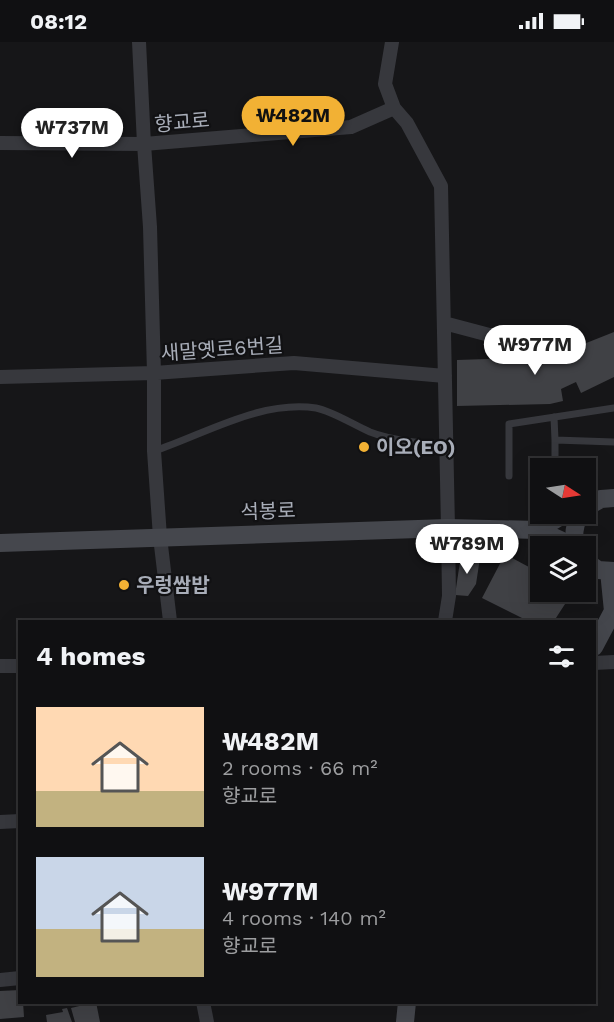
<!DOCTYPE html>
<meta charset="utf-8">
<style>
body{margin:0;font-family:"Work Sans","Noto Sans KR",sans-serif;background:#19191b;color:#f1f3f6;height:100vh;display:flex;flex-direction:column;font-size:22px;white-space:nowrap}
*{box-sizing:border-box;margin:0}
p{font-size:20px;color:#9c9d9f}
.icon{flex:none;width:33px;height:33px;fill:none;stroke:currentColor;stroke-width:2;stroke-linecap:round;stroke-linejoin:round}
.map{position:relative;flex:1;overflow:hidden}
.panel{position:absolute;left:18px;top:578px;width:578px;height:384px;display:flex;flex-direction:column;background:#101012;border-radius:0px;box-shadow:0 6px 24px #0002,0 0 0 2px #303032}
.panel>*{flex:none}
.needle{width:39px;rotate:102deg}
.buttons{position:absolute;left:530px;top:416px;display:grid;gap:12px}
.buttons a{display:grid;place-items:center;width:66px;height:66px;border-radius:0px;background:#101012;box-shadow:0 6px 24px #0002,0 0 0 2px #303032;font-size:30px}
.price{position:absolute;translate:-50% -51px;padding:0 14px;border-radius:21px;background:#fff;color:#222;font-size:20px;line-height:39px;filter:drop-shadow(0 2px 3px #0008)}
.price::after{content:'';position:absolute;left:50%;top:36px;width:18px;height:14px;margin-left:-9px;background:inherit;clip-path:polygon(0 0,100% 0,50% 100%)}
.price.active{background:#f2b134;color:#111}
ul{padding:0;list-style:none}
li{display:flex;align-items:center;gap:18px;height:150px;padding:0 18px}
li span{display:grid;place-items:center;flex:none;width:168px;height:120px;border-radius:0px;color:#555}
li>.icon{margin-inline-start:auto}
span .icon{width:72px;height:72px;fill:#fffc;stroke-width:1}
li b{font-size:26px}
h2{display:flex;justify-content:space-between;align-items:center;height:72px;padding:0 18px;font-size:26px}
.status{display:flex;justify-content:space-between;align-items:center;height:42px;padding:0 30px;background:#101012;direction:ltr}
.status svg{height:16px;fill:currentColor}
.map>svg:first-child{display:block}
.building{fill:#404145}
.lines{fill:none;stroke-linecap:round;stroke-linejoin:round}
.service{stroke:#37383d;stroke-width:7}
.minor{stroke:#37383d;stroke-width:14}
.secondary{stroke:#45474d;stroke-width:18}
.poi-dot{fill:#f2b134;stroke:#111113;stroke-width:2}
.labels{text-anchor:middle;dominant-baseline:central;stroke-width:4.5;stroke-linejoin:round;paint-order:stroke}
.street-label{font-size:20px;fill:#a8adb8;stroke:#111113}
.poi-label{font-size:20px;font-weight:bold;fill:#a8adb8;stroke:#111113;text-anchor:start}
</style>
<div class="status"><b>08:12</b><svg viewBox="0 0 49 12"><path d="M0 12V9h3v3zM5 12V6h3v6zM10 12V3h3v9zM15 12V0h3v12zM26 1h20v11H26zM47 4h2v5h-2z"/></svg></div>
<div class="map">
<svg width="614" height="980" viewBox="0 0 614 980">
<rect width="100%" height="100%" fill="#161618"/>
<path class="building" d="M 614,290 L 614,335 L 581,351 L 576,340 L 561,347 L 563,359 L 550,362 L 457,364 L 457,318 L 550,315 L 555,309 L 561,311 Z
M 505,512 L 540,531 L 540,549 L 566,549 L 567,559 L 554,579 L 528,579 L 482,556 Z
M 461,513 L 480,516 L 476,542 L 468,554 L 455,553 Z
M 20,948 L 20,960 L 23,960 L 24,975 L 0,977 L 0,949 Z
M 96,960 L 100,980 L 75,980 L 71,966 Z
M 67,966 L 72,980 L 47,980 L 46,973 L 63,970 L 62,967 Z"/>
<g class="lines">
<path class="service" d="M 554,375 L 555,398
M 154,409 C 205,392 260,358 316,366 C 332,369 354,383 370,390 C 390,398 426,402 447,403
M 555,426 L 555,398 L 614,400
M 509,434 L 509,382 L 614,366"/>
<path class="minor" d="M 392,0 L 385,42 L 394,66
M 0,101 L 144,102 L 139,0
M 444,281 L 549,309
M 0,335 L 154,331 L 294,321 L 445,334
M 170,579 L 160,495 L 154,409 L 154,331 L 150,185 L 144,102 L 351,85 L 394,66 L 407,81 L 441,144 L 448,486 L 449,554 L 445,579
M 594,621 L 614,620
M 0,624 L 20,624
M 0,780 L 20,779
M 0,938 L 20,936
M 203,960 L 207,980"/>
<path class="secondary" d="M 585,466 L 601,457 L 614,456
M 566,471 L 538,488 L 560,498 L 567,504
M 0,501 L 448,486 L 538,488
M 575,504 C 573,492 574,482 581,471
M 585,519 L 598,528 L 614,529
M 609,529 L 613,569 L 614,567
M 594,605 L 613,569
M 405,980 L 407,960"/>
</g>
<g class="poi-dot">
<circle cx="364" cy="405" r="6"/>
<circle cx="124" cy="543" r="6"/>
</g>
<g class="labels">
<g class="street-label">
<text transform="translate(182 80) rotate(-5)">향교로</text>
<text transform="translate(222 307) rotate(-4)">새말옛로6번길</text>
<text transform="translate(268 469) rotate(-2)">석봉로</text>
</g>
<g class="poi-label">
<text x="376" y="405">이오(EO)</text>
<text x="136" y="543">우렁쌈밥</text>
</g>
</g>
</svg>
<div class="buttons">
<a><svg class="needle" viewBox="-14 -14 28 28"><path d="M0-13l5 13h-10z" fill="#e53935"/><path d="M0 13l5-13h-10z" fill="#9c9d9f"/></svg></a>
<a><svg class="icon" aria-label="layers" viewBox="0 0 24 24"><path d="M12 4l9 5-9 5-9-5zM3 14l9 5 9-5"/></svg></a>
</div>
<b class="price active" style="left:293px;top:105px">₩482M</b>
<b class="price" style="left:72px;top:117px">₩737M</b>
<b class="price" style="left:535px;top:334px">₩977M</b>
<b class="price" style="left:467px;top:533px">₩789M</b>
<section class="panel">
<h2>4 homes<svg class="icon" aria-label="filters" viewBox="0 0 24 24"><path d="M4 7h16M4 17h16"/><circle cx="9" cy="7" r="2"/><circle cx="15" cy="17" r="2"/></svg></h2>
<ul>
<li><span style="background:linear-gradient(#ffd9b3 70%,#c2b280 0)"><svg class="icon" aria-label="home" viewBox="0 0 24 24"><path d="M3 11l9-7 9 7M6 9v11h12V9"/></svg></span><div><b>₩482M</b><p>2 rooms · 66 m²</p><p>향교로</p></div></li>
<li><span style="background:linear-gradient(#c9d6e8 60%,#c2b280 0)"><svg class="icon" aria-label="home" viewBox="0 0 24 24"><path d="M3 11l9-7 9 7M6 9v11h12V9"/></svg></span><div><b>₩977M</b><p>4 rooms · 140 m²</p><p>향교로</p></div></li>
</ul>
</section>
</div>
